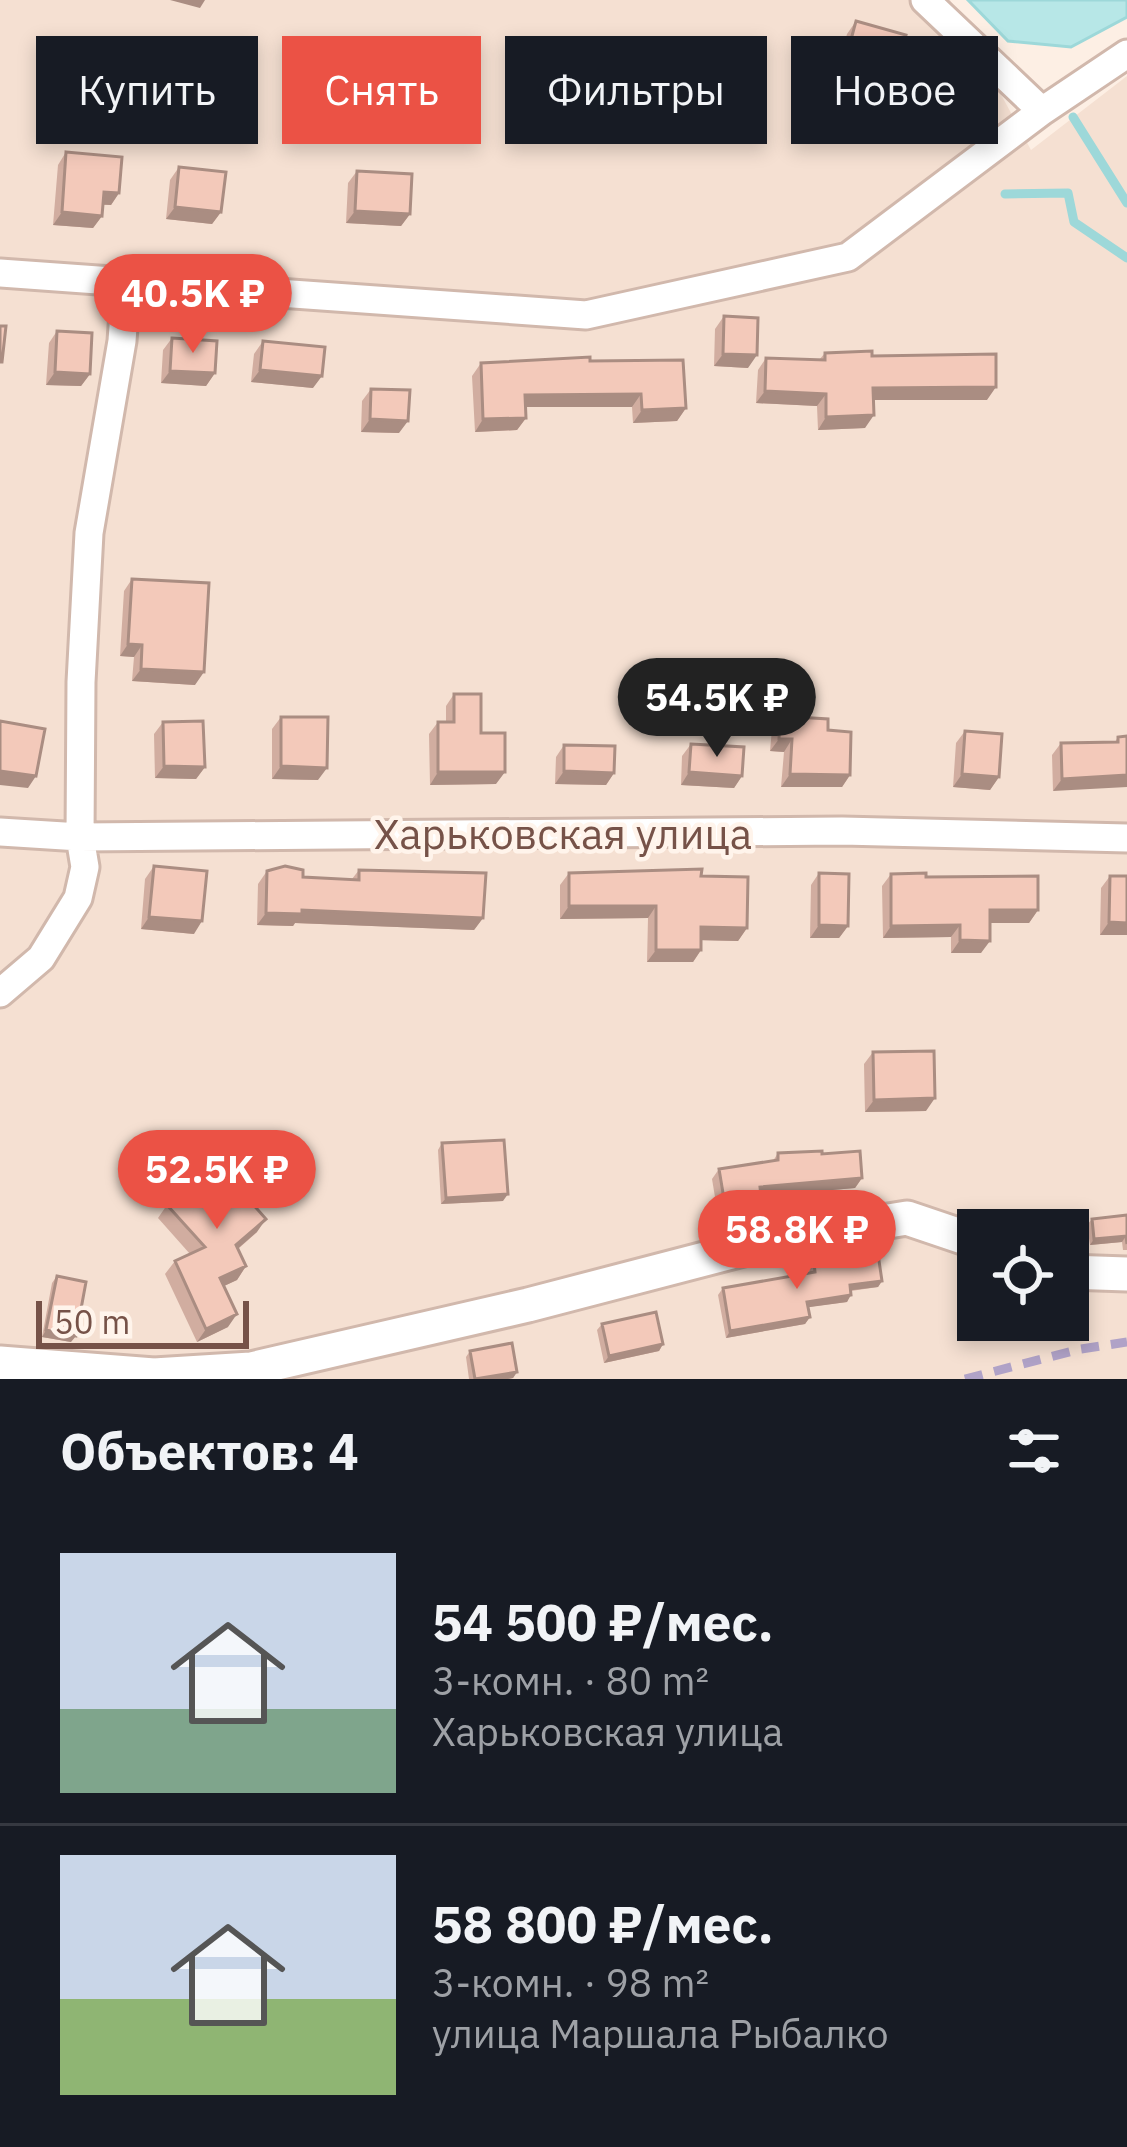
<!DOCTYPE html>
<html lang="ru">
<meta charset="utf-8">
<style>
body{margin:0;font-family:"IBM Plex Sans",sans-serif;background:#242831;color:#f1f3f6;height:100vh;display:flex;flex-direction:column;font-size:45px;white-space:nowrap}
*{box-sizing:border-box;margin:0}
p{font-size:39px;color:#9ea1a6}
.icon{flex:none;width:66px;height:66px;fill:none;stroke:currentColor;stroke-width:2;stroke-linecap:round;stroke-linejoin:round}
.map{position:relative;height:1379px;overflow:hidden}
.panel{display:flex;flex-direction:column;background:#171b24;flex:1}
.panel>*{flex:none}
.banner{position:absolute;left:36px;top:36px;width:1056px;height:108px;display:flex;gap:24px}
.tools{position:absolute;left:957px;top:1209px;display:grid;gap:24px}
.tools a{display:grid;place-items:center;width:132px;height:132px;border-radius:0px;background:#171b24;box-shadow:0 6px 18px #0003;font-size:60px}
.scale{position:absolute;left:36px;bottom:30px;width:213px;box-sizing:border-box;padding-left:12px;border:6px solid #765248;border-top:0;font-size:33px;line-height:42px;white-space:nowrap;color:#765248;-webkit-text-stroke:9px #fff4eb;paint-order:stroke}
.price{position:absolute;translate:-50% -102px;padding:0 27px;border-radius:42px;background:#eb5245;color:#fff;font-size:39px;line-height:78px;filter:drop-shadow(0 3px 6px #0008)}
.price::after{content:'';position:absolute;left:50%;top:72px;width:36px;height:27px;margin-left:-18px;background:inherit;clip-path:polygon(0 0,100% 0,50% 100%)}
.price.on{background:#222;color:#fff}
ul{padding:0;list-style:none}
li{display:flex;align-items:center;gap:36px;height:300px;padding:0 60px}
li+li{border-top:3px solid #363941}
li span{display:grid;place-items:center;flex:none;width:336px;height:240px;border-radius:0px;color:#555}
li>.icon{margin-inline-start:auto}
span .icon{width:144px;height:144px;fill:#fffc;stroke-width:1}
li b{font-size:51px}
h2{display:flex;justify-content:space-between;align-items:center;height:144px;padding:0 60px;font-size:51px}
.tag{padding:0 42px;border-radius:0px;background:#171b24;box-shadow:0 6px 18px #0003;font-size:42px;line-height:108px}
.tag.on{background:#eb5245;color:#fff}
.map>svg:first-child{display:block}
.residential{fill:#f5e0d2;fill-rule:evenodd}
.water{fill:#b7e7e7;stroke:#9dd8d9;stroke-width:3}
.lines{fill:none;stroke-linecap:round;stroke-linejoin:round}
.stream{stroke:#9dd8d9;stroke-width:9}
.minor-casing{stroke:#d1b8ac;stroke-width:33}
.tertiary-casing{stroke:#d1b8ac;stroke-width:39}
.minor{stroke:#fff;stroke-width:27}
.tertiary{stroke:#fff;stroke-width:33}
.rail{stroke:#b0a2c7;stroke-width:9;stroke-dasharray:18 12;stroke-linecap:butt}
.wall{fill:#d1ada0}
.shaded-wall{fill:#aa8d82}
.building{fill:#f3c9ba;stroke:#aa8d82;stroke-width:3}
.labels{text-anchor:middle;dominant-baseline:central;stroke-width:9;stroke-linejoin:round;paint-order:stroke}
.street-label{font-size:42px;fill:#765248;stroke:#fff4eb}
</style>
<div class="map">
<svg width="1127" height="1379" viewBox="0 0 1127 1379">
<rect width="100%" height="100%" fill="#fdefe4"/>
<path class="residential" d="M 0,0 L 950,0 L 1031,150 L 1127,76 L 1127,1379 L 0,1379 ZM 978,1230 L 1068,1230 L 1068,1320 L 978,1320 Z"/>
<path class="water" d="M 968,0 L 1127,0 L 1127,17 L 1071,47 L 1008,41 Z"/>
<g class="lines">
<path class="stream" d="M 1073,117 L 1127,203
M 1005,194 L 1068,193 L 1074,222 L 1127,258"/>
<g class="minor-casing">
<path id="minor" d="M 925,0 L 1042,111
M 0,273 L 586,315 L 848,257 L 1042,111 L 1127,54
M 0,832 L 80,837 L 842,831 L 1127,838
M 0,993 L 41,958 L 78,898 L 85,867 L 80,837 L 81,682 L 89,533 L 122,341 L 126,284"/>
</g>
<g class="tertiary-casing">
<path id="tertiary" d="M 1068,1272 L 1127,1274
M 0,1363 L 154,1375 L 251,1369 L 528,1305 L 789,1237 L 907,1218 L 978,1242"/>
</g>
<use href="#minor" class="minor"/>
<use href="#tertiary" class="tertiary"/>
<path class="rail" d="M 965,1379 L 1081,1349 L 1127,1342"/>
</g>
<path class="wall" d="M 856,21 L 881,105 L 849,95 L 854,75 L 837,70 L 847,34 Z
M 66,152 L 119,193 L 111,205 L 103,205 L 102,216 L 93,228 L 53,225 L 58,165 Z
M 179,167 L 221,212 L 212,224 L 166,219 L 170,180 Z
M 357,171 L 410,214 L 401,226 L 346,223 L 348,183 Z
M 724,316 L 748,368 L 714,366 L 715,329 Z
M 57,331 L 90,374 L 81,386 L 46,385 L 49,343 Z
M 172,338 L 215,373 L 206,386 L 161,383 L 163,350 Z
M 263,341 L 313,388 L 251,382 L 254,354 Z
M 825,353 L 872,356 L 987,400 L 873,400 L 865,428 L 818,430 L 817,406 L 756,403 L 758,370 L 766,358 L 819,360 Z
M 590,361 L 686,408 L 677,421 L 633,423 L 632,407 L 526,407 L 526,418 L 517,430 L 475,432 L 472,376 L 481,363 Z
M 371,389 L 399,433 L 361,432 L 362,401 Z
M 132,579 L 195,685 L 132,681 L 134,657 L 120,656 L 124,591 Z
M 454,694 L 481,733 L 496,784 L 430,785 L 429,734 L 438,722 L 446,722 L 446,706 Z
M 780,716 L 828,730 L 850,775 L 842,787 L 781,787 L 784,752 L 770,751 L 772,729 Z
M 281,717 L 318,780 L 272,779 L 272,729 Z
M 163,722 L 205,767 L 196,779 L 155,778 L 154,734 Z
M 965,731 L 999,777 L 990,790 L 953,787 L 956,743 Z
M 1127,736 L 1053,791 L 1052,755 L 1061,743 L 1115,742 L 1118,737 Z
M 691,744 L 742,776 L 734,788 L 681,785 L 682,756 Z
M 564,745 L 614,773 L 606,785 L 555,784 L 556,757 Z
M 154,866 L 194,934 L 141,929 L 145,879 Z
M 359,870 L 483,918 L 474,930 L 295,923 L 293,926 L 257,925 L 258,884 L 267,871 L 303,877 L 352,879 Z
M 569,873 L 701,876 L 747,928 L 738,941 L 701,940 L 701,950 L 693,962 L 647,962 L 648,918 L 560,919 L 560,885 Z
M 819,873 L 848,926 L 839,938 L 810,938 L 811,885 Z
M 891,874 L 926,877 L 1038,910 L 1029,923 L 990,923 L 981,953 L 951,953 L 951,937 L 883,938 L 882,886 Z
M 1110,876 L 1127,935 L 1100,935 L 1101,888 Z
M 873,1052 L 926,1111 L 865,1112 L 864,1064 Z
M 442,1143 L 503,1201 L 441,1204 L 438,1150 Z
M 778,1153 L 822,1154 L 862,1178 L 855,1188 L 761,1196 L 755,1216 L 719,1221 L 712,1179 L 719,1169 L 773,1161 Z
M 264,1186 L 251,1202 L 257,1232 L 238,1249 L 246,1266 L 237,1280 L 224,1286 L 228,1327 L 197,1342 L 165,1274 L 175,1261 L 190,1254 L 158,1218 L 167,1205 Z
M 1127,1215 L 1127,1250 L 1123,1250 L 1122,1242 L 1090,1245 L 1087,1225 L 1092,1219 Z
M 814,1263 L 882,1281 L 878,1287 L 851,1291 L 847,1302 L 808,1307 L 810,1317 L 805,1324 L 726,1338 L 718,1295 L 723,1288 L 810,1273 L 809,1269 Z
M 57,1276 L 71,1342 L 42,1337 L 52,1283 Z
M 602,1324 L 663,1344 L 659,1351 L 604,1363 L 597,1330 Z
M 470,1351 L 517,1372 L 513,1378 L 508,1379 L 469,1379 L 466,1357 Z"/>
<path class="shaded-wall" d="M 170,0 L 205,0 L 200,8 Z
M 846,58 L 863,63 L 854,75 L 837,70 Z
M 857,83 L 890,92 L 881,105 L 849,95 Z
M 104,192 L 119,193 L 111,205 L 95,204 Z
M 175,207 L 221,212 L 212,224 L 166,219 Z
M 355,211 L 410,214 L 401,226 L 346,223 Z
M 62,212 L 102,216 L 93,228 L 53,225 Z
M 723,354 L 757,355 L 748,368 L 714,366 Z
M 260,370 L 322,376 L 313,388 L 251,382 Z
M 170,371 L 215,373 L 206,386 L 161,383 Z
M 55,372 L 90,374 L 81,386 L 46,385 Z
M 996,387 L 987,400 L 864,400 L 873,388 Z
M 765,391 L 826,394 L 817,406 L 756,403 Z
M 641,394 L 632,407 L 516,407 L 525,395 Z
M 686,408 L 677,421 L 633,423 L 642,410 Z
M 874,415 L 865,428 L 818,430 L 826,417 Z
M 526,418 L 517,430 L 475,432 L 483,419 Z
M 370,419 L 408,421 L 399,433 L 361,432 Z
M 128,644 L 142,645 L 134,657 L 120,656 Z
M 141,669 L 204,672 L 195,685 L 132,681 Z
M 779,739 L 792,739 L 784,752 L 770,751 Z
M 164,766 L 205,767 L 196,779 L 155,778 Z
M 281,766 L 327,768 L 318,780 L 272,779 Z
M 0,771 L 36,776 L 28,788 L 0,785 Z
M 564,771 L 614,773 L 606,785 L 555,784 Z
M 438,772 L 505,772 L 496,784 L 430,785 Z
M 689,772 L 742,776 L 734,788 L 681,785 Z
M 790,774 L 850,775 L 842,787 L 781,787 Z
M 962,774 L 999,777 L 990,790 L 953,787 Z
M 1127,775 L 1127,787 L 1053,791 L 1062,779 Z
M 569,906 L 656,906 L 648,918 L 560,919 Z
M 302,910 L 483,918 L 474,930 L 295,923 L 293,926 L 257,925 L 266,913 Z
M 990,910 L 1038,910 L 1029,923 L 981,923 Z
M 149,917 L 202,921 L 194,934 L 141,929 Z
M 1109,922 L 1127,923 L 1127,935 L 1100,935 Z
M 819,925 L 848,926 L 839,938 L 810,938 Z
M 960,925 L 951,937 L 883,938 L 891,926 Z
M 701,927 L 747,928 L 738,941 L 693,940 Z
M 960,940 L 990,941 L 981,953 L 951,953 Z
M 656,950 L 701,950 L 693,962 L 647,962 Z
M 935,1098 L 926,1111 L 865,1112 L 874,1100 Z
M 862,1178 L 855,1188 L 753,1197 L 760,1187 Z
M 508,1194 L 503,1201 L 441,1204 L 446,1198 Z
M 762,1205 L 755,1216 L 719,1221 L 726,1211 Z
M 266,1219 L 257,1232 L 227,1258 L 236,1245 Z
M 1126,1236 L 1122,1242 L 1090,1245 L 1094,1239 Z
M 246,1266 L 237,1280 L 211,1292 L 220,1278 Z
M 882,1281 L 878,1287 L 845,1291 L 850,1285 Z
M 851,1295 L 847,1302 L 803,1308 L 807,1302 Z
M 237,1314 L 228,1327 L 197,1342 L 206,1329 Z
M 810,1317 L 805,1324 L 726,1338 L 730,1331 Z
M 46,1330 L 76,1336 L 71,1342 L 42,1337 Z
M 663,1344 L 659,1351 L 604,1363 L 609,1356 Z
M 517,1372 L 513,1378 L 508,1379 L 478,1379 Z"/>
<path class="building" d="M 856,21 L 906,35 L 890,92 L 857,83 L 863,63 L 846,58 Z
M 66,152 L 122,157 L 119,193 L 104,192 L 102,216 L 62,212 Z
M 179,167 L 226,172 L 221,212 L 175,207 Z
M 357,171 L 412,174 L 410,214 L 355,211 Z
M 724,316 L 758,318 L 757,355 L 723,354 Z
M 0,326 L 6,326 L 2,362 L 0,362 Z
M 57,331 L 92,333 L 90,374 L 55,372 Z
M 172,338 L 217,341 L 215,373 L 170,371 Z
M 263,341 L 325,347 L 322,376 L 260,370 Z
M 872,351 L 872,356 L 996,354 L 996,387 L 873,388 L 874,415 L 826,417 L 826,394 L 765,391 L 766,358 L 825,360 L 825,353 Z
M 590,357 L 590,361 L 683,360 L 686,408 L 642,410 L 641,394 L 525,395 L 526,418 L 483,419 L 481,363 Z
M 371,389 L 410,390 L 408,421 L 370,419 Z
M 132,579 L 209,583 L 204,672 L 141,669 L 142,645 L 128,644 Z
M 454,694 L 481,694 L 481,733 L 505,733 L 505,772 L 438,772 L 438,722 L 454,722 Z
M 780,716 L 828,719 L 828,730 L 851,732 L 850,775 L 790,774 L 792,739 L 779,739 Z
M 281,717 L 328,717 L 327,768 L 281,766 Z
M 0,721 L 45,729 L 36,776 L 0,771 Z
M 203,721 L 205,767 L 164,766 L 163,722 Z
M 965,731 L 1002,734 L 999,777 L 962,774 Z
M 1127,736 L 1127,775 L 1062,779 L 1061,743 L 1118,742 L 1118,737 Z
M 691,744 L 744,747 L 742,776 L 689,772 Z
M 564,745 L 615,746 L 614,773 L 564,771 Z
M 154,866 L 207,871 L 202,921 L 149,917 Z
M 285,866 L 303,870 L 303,877 L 359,880 L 359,870 L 486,873 L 483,918 L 302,910 L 302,914 L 266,913 L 267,871 Z
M 702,869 L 701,876 L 748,877 L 747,928 L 701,927 L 701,950 L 656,950 L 656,906 L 569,906 L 569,873 Z
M 819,873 L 849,874 L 848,926 L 819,925 Z
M 926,873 L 926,877 L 1038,876 L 1038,910 L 990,910 L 990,941 L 960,940 L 960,925 L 891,926 L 891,874 Z
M 1110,876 L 1127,876 L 1127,923 L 1109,922 Z
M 934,1051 L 935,1098 L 874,1100 L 873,1052 Z
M 504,1140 L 508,1194 L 446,1198 L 442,1143 Z
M 229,1148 L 264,1186 L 249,1200 L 266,1219 L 236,1245 L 246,1266 L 220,1278 L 237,1314 L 206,1329 L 175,1261 L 205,1247 L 167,1205 Z
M 822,1151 L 822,1154 L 860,1151 L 862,1178 L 760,1187 L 762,1205 L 726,1211 L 719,1169 L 778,1160 L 778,1153 Z
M 1127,1215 L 1127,1244 L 1126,1236 L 1094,1239 L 1092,1219 Z
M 878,1254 L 882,1281 L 850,1285 L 851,1295 L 807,1302 L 810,1317 L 730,1331 L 723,1288 L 815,1272 L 814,1263 Z
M 57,1276 L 86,1282 L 76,1336 L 46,1330 Z
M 656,1312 L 663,1344 L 609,1356 L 602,1324 Z
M 512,1343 L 517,1372 L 475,1379 L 470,1351 Z"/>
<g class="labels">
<g class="street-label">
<text x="563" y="833">Харьковская улица</text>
</g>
</g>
</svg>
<div class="tools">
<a><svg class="icon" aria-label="locate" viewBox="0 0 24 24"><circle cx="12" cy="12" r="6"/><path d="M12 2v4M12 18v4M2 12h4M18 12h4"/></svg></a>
</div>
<div class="scale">50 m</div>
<b class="price" style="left:193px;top:356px">40.5K ₽</b>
<b class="price on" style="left:717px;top:760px">54.5K ₽</b>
<b class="price" style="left:217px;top:1232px">52.5K ₽</b>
<b class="price" style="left:797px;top:1292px">58.8K ₽</b>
<div class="banner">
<a class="tag">Купить</a>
<a class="tag on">Снять</a>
<a class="tag">Фильтры</a>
<a class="tag">Новое</a>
</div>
</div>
<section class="panel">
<h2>Объектов: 4<svg class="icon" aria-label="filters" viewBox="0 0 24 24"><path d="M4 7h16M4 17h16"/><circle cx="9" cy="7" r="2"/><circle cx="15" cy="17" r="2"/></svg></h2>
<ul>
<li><span style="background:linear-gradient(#c9d6e8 65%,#7fa58c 0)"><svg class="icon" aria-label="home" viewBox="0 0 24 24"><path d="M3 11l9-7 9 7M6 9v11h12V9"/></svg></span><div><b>54 500 ₽/мес.</b><p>3-комн. · 80 m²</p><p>Харьковская улица</p></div></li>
<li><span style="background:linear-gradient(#c9d6e8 60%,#8fb573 0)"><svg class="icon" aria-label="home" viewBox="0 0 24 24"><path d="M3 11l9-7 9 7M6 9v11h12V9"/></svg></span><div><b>58 800 ₽/мес.</b><p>3-комн. · 98 m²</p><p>улица Маршала Рыбалко</p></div></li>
</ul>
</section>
